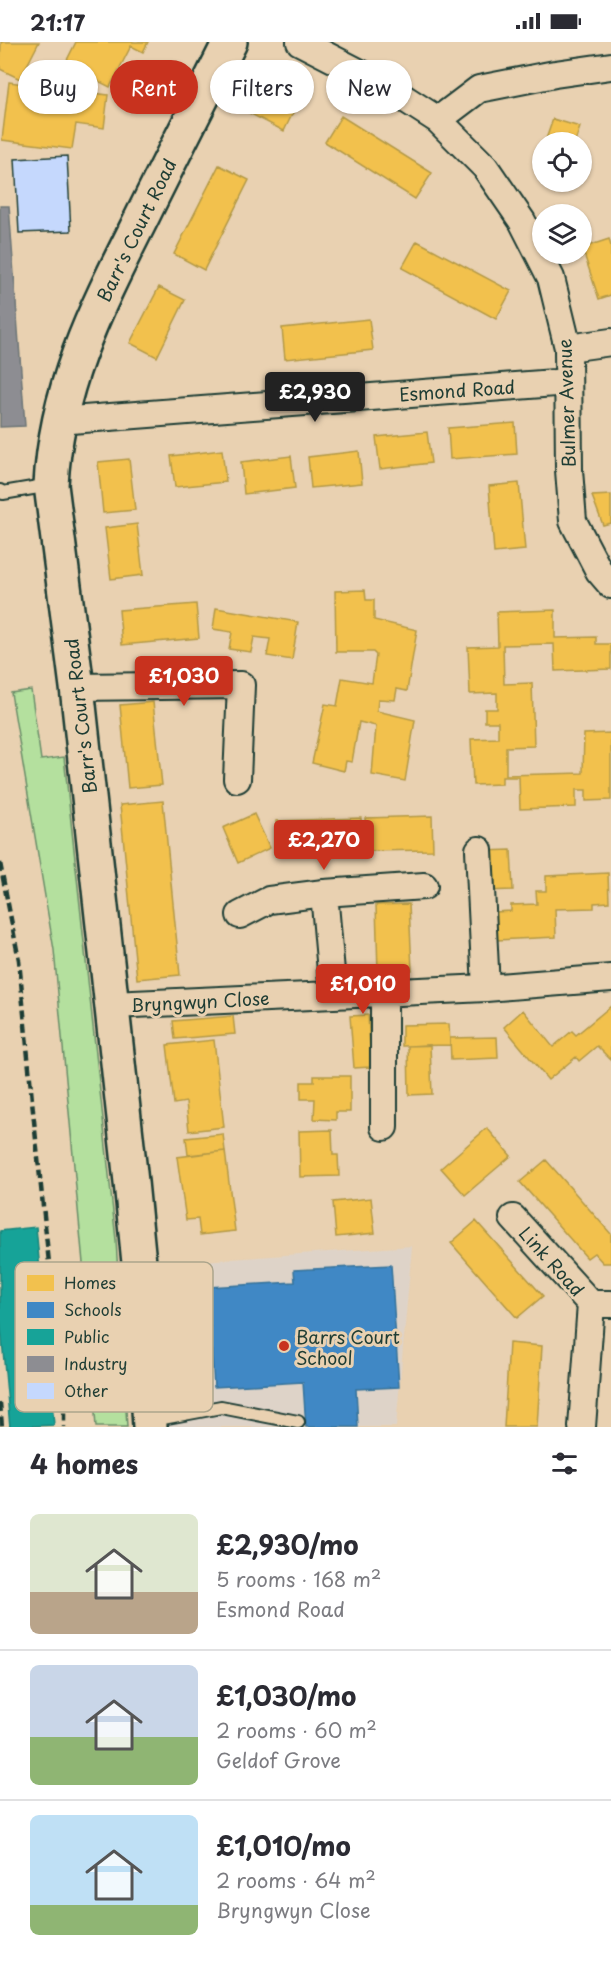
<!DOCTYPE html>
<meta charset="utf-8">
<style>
body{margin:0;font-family:"Playpen Sans",sans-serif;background:#f2f2f3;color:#2b2b33;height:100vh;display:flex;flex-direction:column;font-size:22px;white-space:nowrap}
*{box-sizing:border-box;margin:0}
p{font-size:20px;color:#7c7c81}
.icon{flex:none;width:33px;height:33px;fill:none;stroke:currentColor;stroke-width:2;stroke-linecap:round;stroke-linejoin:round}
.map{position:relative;height:1385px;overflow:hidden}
.sheet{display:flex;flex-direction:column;background:#fff;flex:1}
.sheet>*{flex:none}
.banner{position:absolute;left:18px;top:18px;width:576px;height:54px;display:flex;gap:12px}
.tools{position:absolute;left:532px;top:90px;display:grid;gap:12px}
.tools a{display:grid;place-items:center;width:60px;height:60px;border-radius:50%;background:#fff;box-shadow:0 2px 4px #0004;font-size:30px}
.price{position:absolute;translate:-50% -51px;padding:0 14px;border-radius:6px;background:#c8321e;color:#fff;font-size:20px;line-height:39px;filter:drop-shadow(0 2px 3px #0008)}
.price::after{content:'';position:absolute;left:50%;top:36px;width:18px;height:14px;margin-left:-9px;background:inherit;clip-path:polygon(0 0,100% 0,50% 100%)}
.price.on{background:#222;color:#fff}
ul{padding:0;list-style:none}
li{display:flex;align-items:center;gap:18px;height:150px;padding:0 30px}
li+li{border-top:2px solid #e1e1e2}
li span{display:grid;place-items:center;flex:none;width:168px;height:120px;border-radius:9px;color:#555}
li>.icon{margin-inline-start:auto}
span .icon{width:72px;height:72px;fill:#fffc;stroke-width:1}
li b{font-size:26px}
h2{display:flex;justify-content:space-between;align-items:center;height:72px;padding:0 30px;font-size:26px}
.tag{padding:0 21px;border-radius:27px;background:#fff;box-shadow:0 2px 4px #0004;font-size:21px;line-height:54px}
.tag.on{background:#c8321e;color:#fff}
.status{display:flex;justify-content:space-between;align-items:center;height:42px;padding:0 30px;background:#fff;direction:ltr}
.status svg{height:16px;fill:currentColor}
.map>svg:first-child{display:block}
.built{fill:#ded3c8}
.green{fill:#b4e09e;stroke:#6a8e69;stroke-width:1.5}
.homes{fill:#f2c14e;stroke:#b39946;stroke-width:1.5}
.schools{fill:#3f88c5;stroke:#35729a;stroke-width:1.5}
.public{fill:#17a398;stroke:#19847a;stroke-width:1.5}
.industry{fill:#8d8d92;stroke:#6c7576;stroke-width:1.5}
.building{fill:#c5d8fd;stroke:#1f3d34;stroke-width:1.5}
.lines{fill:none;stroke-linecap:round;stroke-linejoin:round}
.lane-casing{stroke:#1f3d34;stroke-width:16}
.street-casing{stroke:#1f3d34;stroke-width:30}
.secondary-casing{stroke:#1f3d34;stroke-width:38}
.lane{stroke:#e9d1b1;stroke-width:12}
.street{stroke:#e9d1b1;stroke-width:26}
.secondary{stroke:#e9d1b1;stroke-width:33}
.rail{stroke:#1f3d34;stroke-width:4.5;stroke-dasharray:9 4.5;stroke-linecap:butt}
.poi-dot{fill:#c8321e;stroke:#e9d1b1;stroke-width:2}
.labels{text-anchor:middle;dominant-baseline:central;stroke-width:6;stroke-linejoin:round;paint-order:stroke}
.street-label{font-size:18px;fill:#1f3d34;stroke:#e9d1b1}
.poi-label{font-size:18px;fill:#1f3d34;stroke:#e9d1b1;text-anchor:start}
.key{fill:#e9d1b1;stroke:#aca58c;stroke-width:1.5}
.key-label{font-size:16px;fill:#1f3d34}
</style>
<div class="status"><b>21:17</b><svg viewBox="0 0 49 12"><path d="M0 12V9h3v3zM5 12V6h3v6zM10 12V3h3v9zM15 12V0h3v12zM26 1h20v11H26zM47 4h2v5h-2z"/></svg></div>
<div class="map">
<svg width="611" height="1385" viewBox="0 0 611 1385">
<rect width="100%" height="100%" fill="#e9d1b1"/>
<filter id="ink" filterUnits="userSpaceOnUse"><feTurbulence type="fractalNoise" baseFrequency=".0167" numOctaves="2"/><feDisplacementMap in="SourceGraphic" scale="12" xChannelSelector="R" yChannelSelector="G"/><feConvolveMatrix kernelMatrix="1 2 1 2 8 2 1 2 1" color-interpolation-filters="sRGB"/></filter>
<g filter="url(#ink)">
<path class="built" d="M 412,1204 L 396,1385 L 168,1385 L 160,1222 Z"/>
<path class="green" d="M 31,648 L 41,718 L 64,715 L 116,1198 L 127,1385 L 96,1385 L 87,1264 L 54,908 L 11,651 Z"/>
<path class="homes" d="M 1,0 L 39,0 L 20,37 L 0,27 Z
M 76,0 L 148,0 L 143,10 L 131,4 L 110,45 L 65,22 Z
M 266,33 L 302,52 L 284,89 L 247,70 Z
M 9,40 L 108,53 L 104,86 L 76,82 L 72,107 L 2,98 Z
M 341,74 L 432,131 L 415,157 L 325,100 Z
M 553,77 L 580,85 L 575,100 L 545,100 Z
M 543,109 L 543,130 L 537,128 Z
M 219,123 L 249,138 L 204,228 L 174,212 Z
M 609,197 L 611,204 L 611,253 L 599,257 L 582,206 Z
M 417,199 L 511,249 L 496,277 L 402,226 Z
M 159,245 L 185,258 L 157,315 L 130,301 Z
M 369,277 L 373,308 L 285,317 L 282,286 Z
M 515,381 L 517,412 L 450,417 L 448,386 Z
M 427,390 L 431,421 L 380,427 L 376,395 Z
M 222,408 L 226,440 L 175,445 L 171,414 Z
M 359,409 L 362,441 L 311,446 L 308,415 Z
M 291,414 L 295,446 L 244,452 L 241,420 Z
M 129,417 L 135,468 L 103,471 L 98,420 Z
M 519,441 L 525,508 L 494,511 L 489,444 Z
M 611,453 L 611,481 L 603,483 L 592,454 Z
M 137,482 L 143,533 L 111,537 L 105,486 Z
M 365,548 L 366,558 L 374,558 L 374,578 L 417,588 L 407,649 L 397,647 L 395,658 L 378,657 L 377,669 L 415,678 L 405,739 L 372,733 L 376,684 L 359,680 L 352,720 L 346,719 L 344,729 L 312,721 L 325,662 L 337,664 L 342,636 L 372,641 L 376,613 L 373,610 L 336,610 L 335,549 Z
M 196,562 L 199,596 L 122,603 L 119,568 Z
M 216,566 L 298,580 L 292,618 L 267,614 L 270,597 L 254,595 L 251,610 L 229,607 L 232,590 L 213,587 Z
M 555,568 L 555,596 L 596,595 L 596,602 L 611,602 L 611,627 L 555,629 L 554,602 L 503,603 L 504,642 L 532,641 L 534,704 L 506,705 L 506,733 L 583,731 L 584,692 L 611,691 L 611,758 L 586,759 L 586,748 L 576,748 L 576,765 L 520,767 L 519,735 L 502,735 L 502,742 L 473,743 L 471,697 L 498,696 L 498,680 L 485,680 L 485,667 L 497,667 L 497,651 L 470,652 L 468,605 L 498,604 L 497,570 Z
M 153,660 L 162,743 L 128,746 L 120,663 Z
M 163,759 L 180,933 L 137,937 L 120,763 Z
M 254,772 L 270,806 L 238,821 L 223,786 Z
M 432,774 L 433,808 L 366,809 L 365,776 Z
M 361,776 L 362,808 L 277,811 L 276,779 Z
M 511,808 L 513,848 L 484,849 L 482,809 Z
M 608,831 L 609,860 L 594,861 L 594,866 L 555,867 L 556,895 L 497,898 L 495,870 L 511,869 L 511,863 L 537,862 L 536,849 L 546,849 L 546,834 Z
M 409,862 L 412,928 L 378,930 L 376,863 Z
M 611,964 L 611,1018 L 597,1004 L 579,1019 L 576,1015 L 548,1038 L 504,985 L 523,968 L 553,1005 L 572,989 L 576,993 Z
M 368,973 L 371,1025 L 354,1026 L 350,974 Z
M 233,974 L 235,992 L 175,997 L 173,979 Z
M 449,982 L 450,1003 L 402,1004 L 402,983 Z
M 497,995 L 498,1016 L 451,1018 L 450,996 Z
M 214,998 L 224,1085 L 189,1089 L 186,1060 L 174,1062 L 167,1003 Z
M 430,1003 L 432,1052 L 409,1053 L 408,1004 Z
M 314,1034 L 350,1034 L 350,1070 L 336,1070 L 336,1078 L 314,1077 L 315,1057 L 301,1057 L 301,1040 L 314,1040 Z
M 487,1086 L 511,1114 L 465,1153 L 441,1126 Z
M 332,1088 L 333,1113 L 338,1113 L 339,1134 L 300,1135 L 299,1089 Z
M 223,1092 L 225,1109 L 188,1113 L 186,1096 Z
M 225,1109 L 235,1189 L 200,1193 L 198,1177 L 186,1178 L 177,1115 Z
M 546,1118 L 611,1192 L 611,1221 L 603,1221 L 594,1211 L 587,1216 L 520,1140 Z
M 371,1156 L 375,1191 L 336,1195 L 333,1160 Z
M 476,1179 L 543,1254 L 517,1276 L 451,1201 Z
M 509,1301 L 542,1304 L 537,1385 L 504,1385 Z"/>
<path class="schools" d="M 391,1223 L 399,1345 L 356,1347 L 358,1385 L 306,1385 L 303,1340 L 214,1345 L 208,1245 L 295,1240 L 294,1228 Z"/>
<path class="public" d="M 36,1185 L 54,1383 L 10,1385 L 0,1275 L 0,1189 Z"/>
<path class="industry" d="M 0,164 L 9,164 L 25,384 L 0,385 Z"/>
<path class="building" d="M 67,114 L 71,189 L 19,191 L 15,117 Z"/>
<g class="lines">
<g class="lane-casing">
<path id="lane" d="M 0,449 L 3,451 L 50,443
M 152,1378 L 221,1365 L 298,1380"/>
</g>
<g class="street-casing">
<path id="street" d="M 300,0 L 382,42 L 438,78 L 485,125 L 522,179 L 551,236 L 568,306 L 569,428 L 573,479 L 599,529 L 611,543
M 438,78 L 479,47 L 555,32 L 611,24
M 568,306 L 611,300
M 58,379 L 568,340
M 77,645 L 241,643 L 237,737
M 479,808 L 486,946
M 324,851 L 333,952
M 240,873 L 269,858 L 324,851 L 424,844
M 384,951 L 384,1085
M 112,963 L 486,946 L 611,936
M 513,1176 L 591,1262 L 611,1262
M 582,1385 L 591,1262"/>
</g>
<g class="secondary-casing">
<path id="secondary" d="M 150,1385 L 143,1261 L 131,1140 L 77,645 L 51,443 C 56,342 98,263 142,175 C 171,116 201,58 230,0"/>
</g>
<use href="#lane" class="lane"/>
<use href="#street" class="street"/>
<use href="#secondary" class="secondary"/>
<path class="rail" d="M 0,821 L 19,918 L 33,1069 L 64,1363 L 64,1385
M 0,1361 L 2,1385"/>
</g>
</g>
<circle class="poi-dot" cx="284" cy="1304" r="6"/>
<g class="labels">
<g class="street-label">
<text transform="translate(136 188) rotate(-64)">Barr's Court Road</text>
<text transform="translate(457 348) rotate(-4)">Esmond Road</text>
<text transform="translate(566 361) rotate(-92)">Bulmer Avenue</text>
<text transform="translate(80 674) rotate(-97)">Barr's Court Road</text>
<text transform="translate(200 959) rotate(-3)">Bryngwyn Close</text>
<text transform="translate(552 1219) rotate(48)">Link Road</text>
</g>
<g class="poi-label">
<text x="296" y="1294">Barrs Court<tspan x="296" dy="21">School</tspan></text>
</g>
</g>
<rect x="15" y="1220" width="198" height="150" rx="9" class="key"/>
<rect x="27" y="1233" width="27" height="16" fill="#f2c14e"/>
<rect x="27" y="1260" width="27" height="16" fill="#3f88c5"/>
<rect x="27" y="1287" width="27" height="16" fill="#17a398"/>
<rect x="27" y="1314" width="27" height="16" fill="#8d8d92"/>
<rect x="27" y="1341" width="27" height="16" fill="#c5d8fd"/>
<g class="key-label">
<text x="64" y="1247">Homes</text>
<text x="64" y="1274">Schools</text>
<text x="64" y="1301">Public</text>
<text x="64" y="1328">Industry</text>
<text x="64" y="1355">Other</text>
</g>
</svg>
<div class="tools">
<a><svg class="icon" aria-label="locate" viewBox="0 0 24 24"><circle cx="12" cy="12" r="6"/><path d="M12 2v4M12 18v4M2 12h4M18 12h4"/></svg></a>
<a><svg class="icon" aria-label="layers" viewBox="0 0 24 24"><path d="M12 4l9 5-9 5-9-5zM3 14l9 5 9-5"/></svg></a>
</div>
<b class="price on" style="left:315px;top:381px">£2,930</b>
<b class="price" style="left:184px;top:665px">£1,030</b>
<b class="price" style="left:324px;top:829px">£2,270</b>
<b class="price" style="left:363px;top:973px">£1,010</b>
<div class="banner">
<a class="tag">Buy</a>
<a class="tag on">Rent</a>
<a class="tag">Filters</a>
<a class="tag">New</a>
</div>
</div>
<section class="sheet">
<h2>4 homes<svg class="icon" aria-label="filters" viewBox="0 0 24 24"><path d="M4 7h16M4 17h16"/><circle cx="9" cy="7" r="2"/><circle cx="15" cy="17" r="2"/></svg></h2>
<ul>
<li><span style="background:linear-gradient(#dfe7d0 65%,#b9a48a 0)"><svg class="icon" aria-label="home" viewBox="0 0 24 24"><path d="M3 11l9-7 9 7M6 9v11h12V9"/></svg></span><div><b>£2,930/mo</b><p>5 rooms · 168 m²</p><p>Esmond Road</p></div></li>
<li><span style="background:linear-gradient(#c9d6e8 60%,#8fb573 0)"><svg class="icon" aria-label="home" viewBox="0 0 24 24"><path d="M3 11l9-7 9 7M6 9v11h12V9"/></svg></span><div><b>£1,030/mo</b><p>2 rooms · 60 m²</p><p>Geldof Grove</p></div></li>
<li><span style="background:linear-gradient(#bfe0f5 75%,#8fb573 0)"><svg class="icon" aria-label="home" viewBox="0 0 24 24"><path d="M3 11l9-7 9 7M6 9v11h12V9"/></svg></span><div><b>£1,010/mo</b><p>2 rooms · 64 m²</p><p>Bryngwyn Close</p></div></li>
</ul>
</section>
